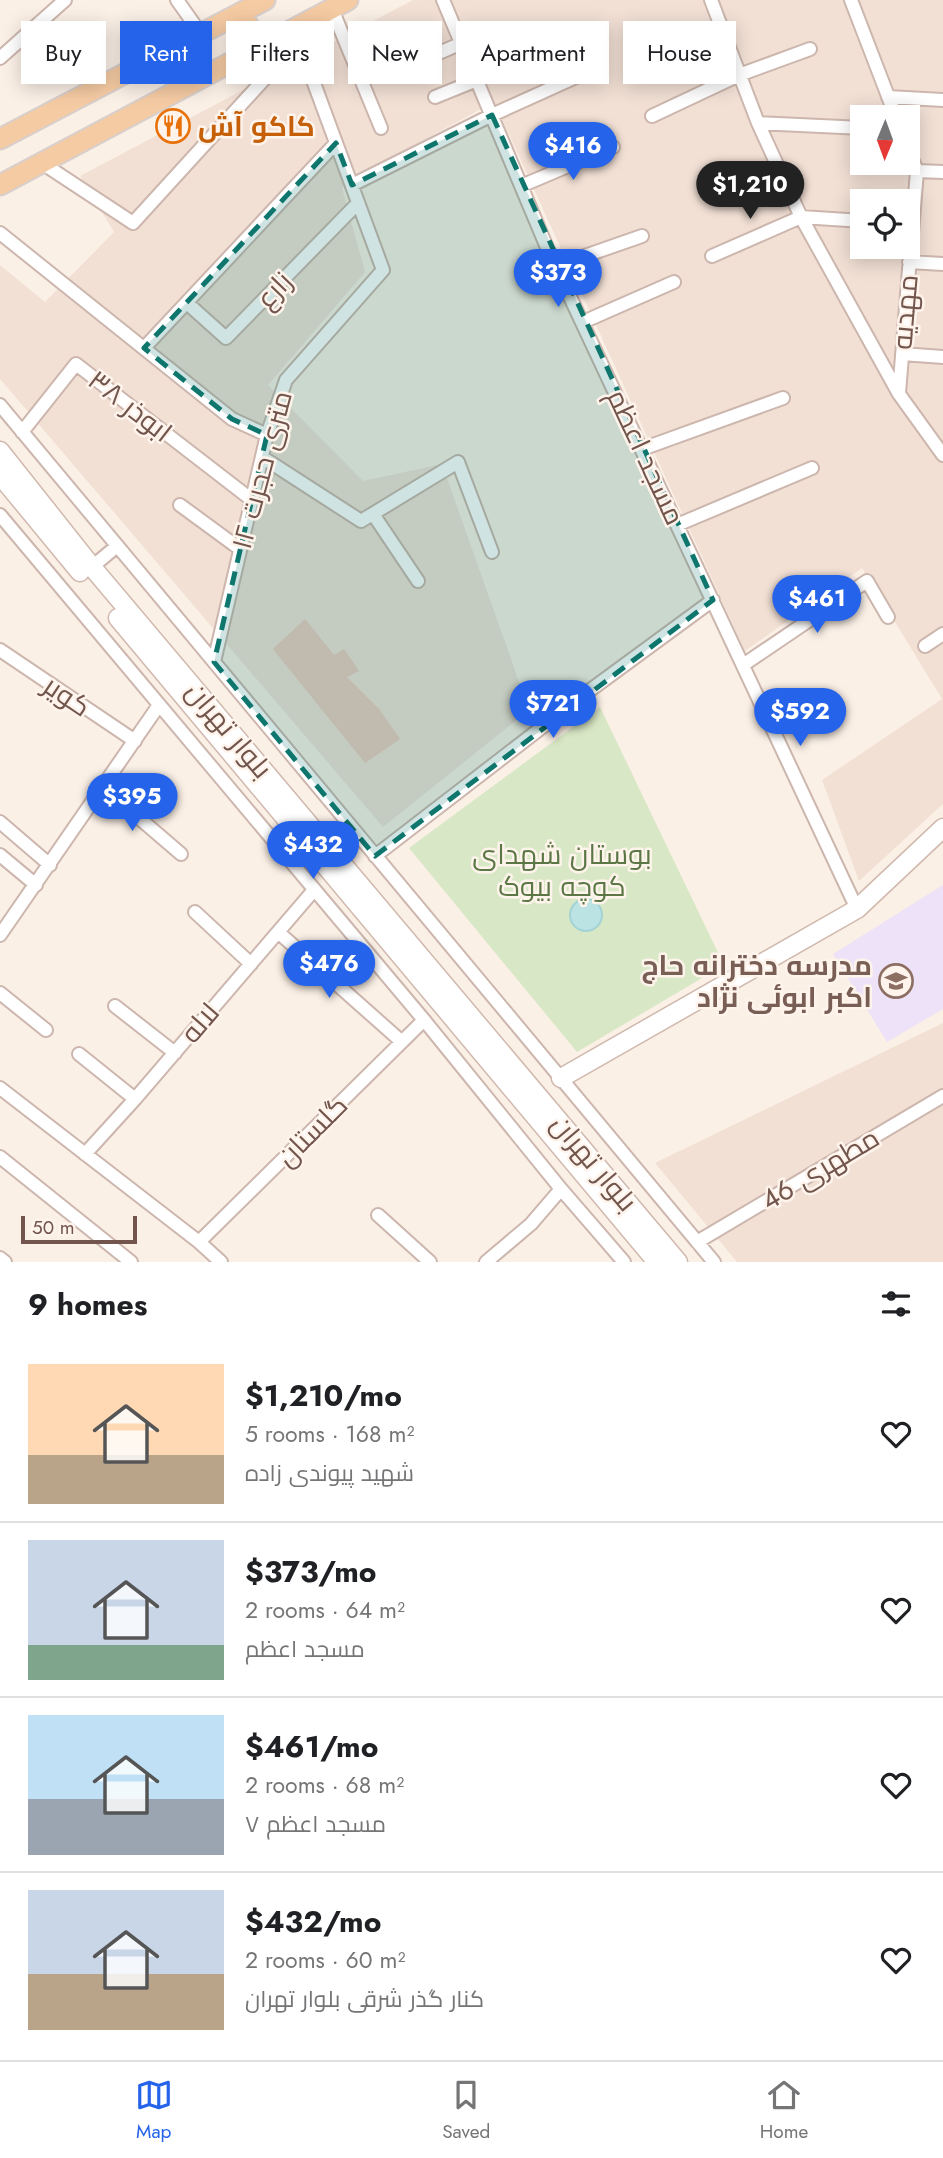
<!DOCTYPE html>
<meta charset="utf-8">
<style>
body{margin:0;font-family:Jost,Cairo,sans-serif;background:#f6f6f6;color:#202124;height:100vh;display:flex;flex-direction:column;font-size:26px;white-space:nowrap}
*{box-sizing:border-box;margin:0}
p{font-size:23px;color:#757577}
.icon{flex:none;width:38px;height:38px;fill:none;stroke:currentColor;stroke-width:2;stroke-linecap:round;stroke-linejoin:round}
.map{position:relative;height:1262px;overflow:hidden}
.drawer{display:flex;flex-direction:column;background:#fff;flex:1}
.drawer>*{flex:none}
.hud{position:absolute;left:21px;top:21px;width:901px;height:63px;display:flex;gap:14px}
.needle{width:46px;rotate:181deg}
.fabs{position:absolute;left:850px;top:105px;display:grid;gap:14px}
.fabs a{display:grid;place-items:center;width:70px;height:70px;border-radius:0px;background:#fff;box-shadow:0 4px 18px #0003;font-size:35px}
.scale{position:absolute;left:21px;bottom:18px;width:116px;box-sizing:border-box;padding-left:7px;border:4px solid #72554c;border-top:0;font-size:19px;line-height:24px;white-space:nowrap;color:#72554c;-webkit-text-stroke:5px #fef4ec;paint-order:stroke}
.price{position:absolute;translate:-50% -60px;padding:0 16px;border-radius:24px;background:#2563eb;color:#fff;font-size:23px;line-height:46px;filter:drop-shadow(0 2px 4px #0008)}
.price::after{content:'';position:absolute;left:50%;top:42px;width:21px;height:16px;margin-left:-10px;background:inherit;clip-path:polygon(0 0,100% 0,50% 100%)}
.price.on{background:#222;color:#fff}
ul{padding:0;list-style:none}
li{display:flex;align-items:center;gap:21px;height:175px;padding:0 28px}
li+li{border-top:2px solid #e0e0e0}
li span{display:grid;place-items:center;flex:none;width:196px;height:140px;border-radius:0px;color:#555}
li>.icon{margin-inline-start:auto}
span .icon{width:84px;height:84px;fill:#fffc;stroke-width:1}
li b{font-size:30px}
h2{display:flex;justify-content:space-between;align-items:center;height:84px;padding:0 28px;font-size:30px}
.chip{padding:0 24px;border-radius:0px;background:#fff;box-shadow:0 4px 18px #0003;font-size:24px;line-height:63px}
.chip.on{background:#2563eb;color:#fff}
.tab-bar{display:flex;justify-content:space-around;align-items:center;height:98px;border-top:2px solid #e0e0e0;background:#fff;font-size:19px;color:#757577}
.tab-bar a{display:grid;justify-items:center;gap:4px}
.tab-bar .on{color:#2563eb}
.map>svg:first-child{display:block}
.residential{fill:#f2e0d5;fill-rule:evenodd}
.education{fill:#ede2f7}
.green{fill:#d8e7c5}
.water{fill:#bce3e3;stroke:#a3d3d4;stroke-width:2}
.building{fill:#eecbbf}
.lines{fill:none;stroke-linecap:round;stroke-linejoin:round}
.street-casing{stroke:#ccb6ad;stroke-width:16}
.secondary-casing{stroke:#d0b8ad;stroke-width:21}
.primary-casing{stroke:#d8cfcd;stroke-width:23}
.street{stroke:#fff;stroke-width:12}
.secondary{stroke:#fff;stroke-width:18}
.primary{stroke:#f5cba3;stroke-width:19}
.marked{fill:#0f766e;fill-opacity:0.2;stroke:#0f766e;stroke-width:5;stroke-dasharray:14 9;stroke-linejoin:round}
.labels{text-anchor:middle;dominant-baseline:central;stroke-width:5;stroke-linejoin:round;paint-order:stroke}
.food-label{font-size:28px;font-weight:bold;fill:#c56008;stroke:#fef4ec;text-anchor:start}
.street-label{font-size:28px;fill:#72554c;stroke:#fef4ec}
.park-label{font-size:28px;fill:#5b7745;stroke:#fef4ec}
.education-label{font-size:28px;font-weight:bold;fill:#785e54;stroke:#fef4ec;text-anchor:end}
</style>
<div class="map">
<svg width="943" height="1262" viewBox="0 0 943 1262">
<rect width="100%" height="100%" fill="#fbf0e6"/>
<path class="residential" d="M 413,0 L 943,0 L 943,804 L 859,881 L 822,780 L 942,699 L 862,568 L 745,651 L 494,102 L 361,174 L 342,188 L 365,272 L 268,385 L 363,481 L 442,464 L 529,710 L 383,827 L 0,379 L 0,265 L 45,302 L 114,232 L 80,176 ZM 863,117 L 908,117 L 908,163 L 863,163 ZM 863,201 L 908,201 L 908,247 L 863,247 Z
M 943,1023 L 943,1262 L 737,1262 L 655,1163 Z"/>
<path class="education" d="M 943,885 L 943,1009 L 887,1042 L 833,954 Z"/>
<path class="green" d="M 600,707 L 724,965 L 577,1052 L 409,848 Z"/>
<path class="water" d="M570 915a16 16 0 1 1 32 0a16 16 0 1 1-32 0Z"/>
<path class="building" d="M 305,619 L 334,655 L 344,649 L 359,671 L 347,677 L 379,709 L 400,739 L 365,763 L 273,649 Z"/>
<g class="lines">
<g class="street-casing">
<path id="street" d="M 177,0 L 201,34
M 443,0 L 548,250 L 857,909
M 711,0 L 758,123 L 801,217 L 899,394 L 943,455
M 851,0 L 896,117
M 332,9 L 381,128
M 0,58 L 65,0
M 418,62 L 462,43
M 435,97 L 477,80
M 888,97 L 943,100
M 652,116 L 739,75 L 810,49
M 758,123 L 863,128
M 42,163 L 133,223 L 298,42
M 917,171 L 943,172
M 352,185 L 492,115 L 587,72
M 521,186 L 613,147
M 0,233 L 232,419 L 267,435
M 712,256 L 801,217 L 863,221
M 909,262 L 943,264
M 556,266 L 642,236
M 187,303 L 226,338 L 358,203
M 583,322 L 674,282
M 144,348 L 336,143
M 902,354 L 943,357
M 899,393 L 917,171 L 908,149
M 0,405 L 714,1262
M 22,432 L 76,364 L 252,500
M 642,449 L 783,398
M 262,457 L 361,521 L 458,462 L 492,552
M 180,505 L 240,549
M 373,514 L 418,581
M 0,515 L 424,1020 L 561,1189 L 624,1262
M 677,525 L 812,468
M 92,567 L 117,546
M 925,646 L 943,634
M 0,650 L 135,741
M 214,662 L 267,435 L 286,380 L 383,270 L 294,29
M 743,665 L 867,581 L 888,617
M 103,787 L 181,854
M 0,822 L 50,865
M 0,855 L 36,885
M 375,856 L 589,691 L 713,600
M 195,912 L 251,964
M 278,932 L 402,1042
M 0,935 L 159,705
M 0,993 L 46,1030
M 115,1006 L 175,1053
M 79,1054 L 135,1099
M 0,1088 L 199,1242 L 221,1262
M 85,1154 L 135,1099 L 314,890
M 0,1157 L 131,1262
M 378,1215 L 430,1262
M 199,1242 L 424,1020
M 697,1242 L 943,1096
M 0,1258 L 5,1262
M 486,1262 L 531,1224 L 561,1189"/>
</g>
<g class="secondary-casing">
<path id="secondary" d="M 0,451 L 92,567 L 678,1262
M 0,475 L 80,572
M 118,618 L 657,1262
M 561,1078 L 857,909 L 943,828"/>
</g>
<g class="primary-casing">
<path id="primary" d="M 241,13 L 261,47
M 0,139 L 265,0
M 0,185 L 348,0"/>
</g>
<use href="#street" class="street"/>
<use href="#secondary" class="secondary"/>
<use href="#primary" class="primary"/>
</g>
<path class="marked" d="M 492,115 L 713,600 L 375,856 L 214,662 L 267,435 L 232,419 L 144,348 L 336,143 L 352,185 Z"/>
<defs>
<g id="restaurant-ring" transform="scale(1.75)"><circle r="9.5" fill="#fef4ec" stroke="#e8710a" stroke-width="1.5"/><path d="M-5-6h1v4h1v-4h1v4h1v-4h1v5L-1.5 .5V6h-2V.5L-5-1ZM5-6V6H3V1.5H1.5Q1.5-4 5-6Z" fill="#e8710a"/></g>
<g id="school-ring" transform="scale(1.75)"><circle r="9.5" fill="#fef4ec" stroke="#8d6e63" stroke-width="1.5"/><path d="M0-5L7-2L0 1L-7-2ZM-4 1L0 2.5L4 1V4Q0 6-4 4Z" fill="#8d6e63"/></g>
</defs>
<g fill-rule="evenodd">
<use href="#restaurant-ring" x="173" y="126"/>
<use href="#school-ring" x="896" y="981"/>
</g>
<g class="labels">
<g class="food-label">
<text x="198" y="126">کاکو آش</text>
</g>
<g class="street-label">
<text transform="translate(274 290) rotate(-46)">زارع</text>
<text transform="translate(905 312) rotate(-85)">مهدیه</text>
<text transform="translate(130 406) rotate(38)">۳۸ ابوذر</text>
<text transform="translate(646 457) rotate(65)">مسجد اعظم</text>
<text transform="translate(262 470) rotate(-75)">۱۲ متری حجرت</text>
<text transform="translate(67 696) rotate(34)">کویر</text>
<text transform="translate(229 730) rotate(50)">بلوار تهران</text>
<text transform="translate(200 1023) rotate(-49)">لاله</text>
<text transform="translate(312 1131) rotate(-45)">گلستان</text>
<text transform="translate(594 1163) rotate(50)">بلوار تهران</text>
<text transform="translate(820 1169) rotate(-31)">مطهری 46</text>
</g>
<g class="park-label">
<text x="562" y="854">بوستان شهدای<tspan x="562" dy="32">کوچه بیوک</tspan></text>
</g>
<g class="education-label">
<text x="872" y="965">مدرسه دخترانه حاج<tspan x="872" dy="32">اکبر ابوئی نژاد</tspan></text>
</g>
</g>
</svg>
<div class="fabs">
<a><svg class="needle" viewBox="-14 -14 28 28"><path d="M0-13l5 13h-10z" fill="#e53935"/><path d="M0 13l5-13h-10z" fill="#757577"/></svg></a>
<a><svg class="icon" aria-label="locate" viewBox="0 0 24 24"><circle cx="12" cy="12" r="6"/><path d="M12 2v4M12 18v4M2 12h4M18 12h4"/></svg></a>
</div>
<div class="scale">50 m</div>
<b class="price" style="left:573px;top:182px">$416</b>
<b class="price on" style="left:750px;top:221px">$1,210</b>
<b class="price" style="left:558px;top:309px">$373</b>
<b class="price" style="left:817px;top:635px">$461</b>
<b class="price" style="left:553px;top:740px">$721</b>
<b class="price" style="left:800px;top:748px">$592</b>
<b class="price" style="left:132px;top:833px">$395</b>
<b class="price" style="left:313px;top:881px">$432</b>
<b class="price" style="left:329px;top:1000px">$476</b>
<div class="hud">
<a class="chip">Buy</a>
<a class="chip on">Rent</a>
<a class="chip">Filters</a>
<a class="chip">New</a>
<a class="chip">Apartment</a>
<a class="chip">House</a>
</div>
</div>
<section class="drawer">
<h2>9 homes<svg class="icon" aria-label="filters" viewBox="0 0 24 24"><path d="M4 7h16M4 17h16"/><circle cx="9" cy="7" r="2"/><circle cx="15" cy="17" r="2"/></svg></h2>
<ul>
<li><span style="background:linear-gradient(#ffd9b3 65%,#b9a48a 0)"><svg class="icon" aria-label="home" viewBox="0 0 24 24"><path d="M3 11l9-7 9 7M6 9v11h12V9"/></svg></span><div><b>$1,210/mo</b><p>5 rooms · 168 m²</p><p>شهید پیوندی زاده</p></div><svg class="icon" aria-label="heart" viewBox="0 0 24 24"><path d="M12 20l-8-8c-3-5 5-10 8-4 3-6 11-1 8 4z"/></svg></li>
<li><span style="background:linear-gradient(#c9d6e8 75%,#7fa58c 0)"><svg class="icon" aria-label="home" viewBox="0 0 24 24"><path d="M3 11l9-7 9 7M6 9v11h12V9"/></svg></span><div><b>$373/mo</b><p>2 rooms · 64 m²</p><p>مسجد اعظم</p></div><svg class="icon" aria-label="heart" viewBox="0 0 24 24"><path d="M12 20l-8-8c-3-5 5-10 8-4 3-6 11-1 8 4z"/></svg></li>
<li><span style="background:linear-gradient(#bfe0f5 60%,#9aa5b1 0)"><svg class="icon" aria-label="home" viewBox="0 0 24 24"><path d="M3 11l9-7 9 7M6 9v11h12V9"/></svg></span><div><b>$461/mo</b><p>2 rooms · 68 m²</p><p>مسجد اعظم ۷</p></div><svg class="icon" aria-label="heart" viewBox="0 0 24 24"><path d="M12 20l-8-8c-3-5 5-10 8-4 3-6 11-1 8 4z"/></svg></li>
<li><span style="background:linear-gradient(#c9d6e8 60%,#b9a48a 0)"><svg class="icon" aria-label="home" viewBox="0 0 24 24"><path d="M3 11l9-7 9 7M6 9v11h12V9"/></svg></span><div><b>$432/mo</b><p>2 rooms · 60 m²</p><p>کنار گذر شرقی بلوار تهران</p></div><svg class="icon" aria-label="heart" viewBox="0 0 24 24"><path d="M12 20l-8-8c-3-5 5-10 8-4 3-6 11-1 8 4z"/></svg></li>
</ul>
</section>
<nav class="tab-bar">
<a class="on"><svg class="icon" aria-label="map" viewBox="0 0 24 24"><path d="M3 6l6-2 6 2 6-2v14l-6 2-6-2-6 2zM9 4v14M15 6v14"/></svg>Map</a>
<a><svg class="icon" aria-label="saved" viewBox="0 0 24 24"><path d="M7 4h10v16l-5-4-5 4z"/></svg>Saved</a>
<a><svg class="icon" aria-label="home" viewBox="0 0 24 24"><path d="M3 11l9-7 9 7M6 9v11h12V9"/></svg>Home</a>
</nav>
